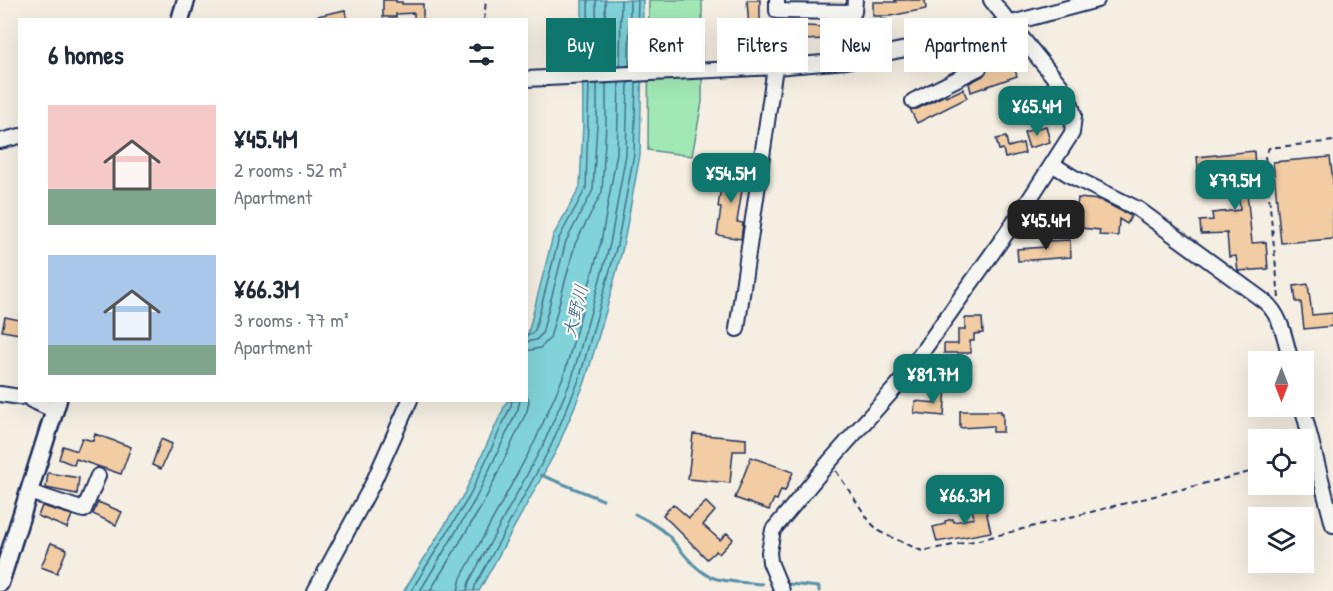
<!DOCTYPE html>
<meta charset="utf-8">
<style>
body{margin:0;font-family:"Patrick Hand","Klee One",sans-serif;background:#f6f6f7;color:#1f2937;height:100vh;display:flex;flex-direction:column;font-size:22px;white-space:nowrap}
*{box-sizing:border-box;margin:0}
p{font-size:20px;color:#747a83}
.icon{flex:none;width:33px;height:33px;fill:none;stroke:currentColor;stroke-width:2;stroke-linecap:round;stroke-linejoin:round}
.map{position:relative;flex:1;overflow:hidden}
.side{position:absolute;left:18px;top:18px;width:510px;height:384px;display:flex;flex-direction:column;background:#fff;border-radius:0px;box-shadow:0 6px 24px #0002}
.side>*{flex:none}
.guide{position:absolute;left:546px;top:18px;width:570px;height:54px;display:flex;gap:12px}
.needle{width:39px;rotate:180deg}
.tools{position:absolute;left:1248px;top:351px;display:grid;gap:12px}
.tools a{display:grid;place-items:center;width:66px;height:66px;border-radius:0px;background:#fff;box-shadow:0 6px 24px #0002;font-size:30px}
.price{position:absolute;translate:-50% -51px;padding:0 14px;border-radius:12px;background:#0f766e;color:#fff;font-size:20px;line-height:39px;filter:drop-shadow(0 2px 3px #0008)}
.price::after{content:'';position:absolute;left:50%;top:36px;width:18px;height:14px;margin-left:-9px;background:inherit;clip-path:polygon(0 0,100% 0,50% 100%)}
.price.selected{background:#222;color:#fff}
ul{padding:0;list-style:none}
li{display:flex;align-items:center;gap:18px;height:150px;padding:0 30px}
li span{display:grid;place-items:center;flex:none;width:168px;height:120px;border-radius:0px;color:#555}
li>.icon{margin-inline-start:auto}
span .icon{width:72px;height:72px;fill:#fffc;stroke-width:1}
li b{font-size:26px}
h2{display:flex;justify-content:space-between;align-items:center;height:72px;padding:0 30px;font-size:26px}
.tag{padding:0 21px;border-radius:0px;background:#fff;box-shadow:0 6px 24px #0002;font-size:21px;line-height:54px}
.tag.selected{background:#0f766e;color:#fff}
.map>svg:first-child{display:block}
.green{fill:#a1e8b5;stroke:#5e8c8a;stroke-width:1.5}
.water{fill:#81d3d9;stroke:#5891a8;stroke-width:1.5}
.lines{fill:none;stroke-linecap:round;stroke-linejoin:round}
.shore{stroke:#44718f;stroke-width:1.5}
.stream{stroke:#5891a8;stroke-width:3}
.building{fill:#f2cca2;stroke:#1b2f5e;stroke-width:1.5}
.minor-casing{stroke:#1b2f5e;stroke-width:18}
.major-casing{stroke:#1b2f5e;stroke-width:21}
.path{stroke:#1b2f5e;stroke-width:2;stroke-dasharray:6 4.5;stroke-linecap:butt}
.minor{stroke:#f6f6f2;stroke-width:14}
.major{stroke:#f6f6f2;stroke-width:16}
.labels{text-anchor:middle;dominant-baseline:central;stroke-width:4.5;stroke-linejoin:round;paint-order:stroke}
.water-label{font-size:18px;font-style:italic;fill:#34587d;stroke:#f6f6f2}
</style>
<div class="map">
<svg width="1333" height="591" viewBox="0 0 1333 591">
<rect width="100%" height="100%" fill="#f5eee2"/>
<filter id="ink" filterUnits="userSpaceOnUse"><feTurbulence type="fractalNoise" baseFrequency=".0167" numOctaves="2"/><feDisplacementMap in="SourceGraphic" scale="12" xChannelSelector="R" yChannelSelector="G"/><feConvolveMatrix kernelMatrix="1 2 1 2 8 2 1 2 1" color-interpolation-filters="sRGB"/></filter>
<g filter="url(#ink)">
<path class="green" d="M 649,0 L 702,0 L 702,102 L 692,156 L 648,150 Z
M 856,19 L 886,19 L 885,42 L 857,46 Z"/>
<path class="water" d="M 582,0 L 643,0 L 640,155 L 623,247 L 606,311 L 585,382 L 556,451 L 479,591 L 404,591 L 464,494 L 507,401 L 526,400 L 527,337 L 553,236 L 580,187 L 583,124 Z"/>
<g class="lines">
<path class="shore" d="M 588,0 L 589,68
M 596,0 L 597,67
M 605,0 L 606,67
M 636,65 L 638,0
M 620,66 L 621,0
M 629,66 L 630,0
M 526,335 L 532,334 L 535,330 L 559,238 L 586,188 L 589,84
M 526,342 L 536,340 L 542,334 L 566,241 L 593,190 L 597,124 L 597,84
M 526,351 L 540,348 L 550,338 L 575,244 L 602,192 L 606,124 L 606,83
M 411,591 L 469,497 L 511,406 L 512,400
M 420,591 L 475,500 L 518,409 L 520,400
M 430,591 L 483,504 L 527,411 L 529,401 L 526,392
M 458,591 L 461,578 L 535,441 L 564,375 L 601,242 L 617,153 L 619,83
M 467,591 L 469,582 L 543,445 L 572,378 L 610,244 L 626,154 L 628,82
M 474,591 L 475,586 L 550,448 L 579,380 L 617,245 L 634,154 L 636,82"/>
<path class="stream" d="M 541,475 L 603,500
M 635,514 C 647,520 657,525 667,534 C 680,548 693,569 711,577 C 726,583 745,582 762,584
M 789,584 L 819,587 L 819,591"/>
</g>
<path class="building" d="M 383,0 L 396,0 L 396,2 L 402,2 L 402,4 L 423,4 L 423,20 L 414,20 L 414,13 L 396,14 L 396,17 L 383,17 Z
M 747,0 L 760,0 L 760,27 L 791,25 L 840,28 L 840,25 L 854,25 L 854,38 L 750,42 Z
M 895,0 L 925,0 L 926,9 L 890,16 L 873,16 L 873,2 L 896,2 Z
M 345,10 L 347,20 L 317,20 L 317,16 Z
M 1012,61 L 1017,76 L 971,92 L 969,83 L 983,76 L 988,68 Z
M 963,89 L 967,98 L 917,123 L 910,109 L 917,109 L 945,95 L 946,97 Z
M 1046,126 L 1050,142 L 1029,148 L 1024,132 Z
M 1006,137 L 1008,147 L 1023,143 L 1025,153 L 1005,158 L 1003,149 L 999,150 L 996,139 Z
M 1254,151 L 1255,171 L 1245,172 L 1252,243 L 1266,242 L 1268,269 L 1238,271 L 1236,256 L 1229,257 L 1227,233 L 1201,234 L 1200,221 L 1213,220 L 1212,213 L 1240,210 L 1237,173 L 1199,177 L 1197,157 Z
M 1330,157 L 1333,181 L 1333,239 L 1281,243 L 1273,162 Z
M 724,168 L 745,171 L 737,222 L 743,223 L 741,239 L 717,235 L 721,208 L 718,207 Z
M 1078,198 L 1100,200 L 1131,216 L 1127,224 L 1119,219 L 1118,236 L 1099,235 L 1100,230 L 1071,227 L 1072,214 L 1076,214 Z
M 1070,240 L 1071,257 L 1018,261 L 1017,249 L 1046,247 L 1046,241 Z
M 1308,284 L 1312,315 L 1333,313 L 1333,326 L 1304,329 L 1301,302 L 1296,302 L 1294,286 Z
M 5,317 L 20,320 L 20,334 L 2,331 Z
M 965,318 L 982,318 L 983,333 L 974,334 L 974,341 L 970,341 L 971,353 L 944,353 L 944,344 L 958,344 L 958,330 L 965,330 Z
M 933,361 L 943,367 L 933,383 L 923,377 Z
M 938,386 L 946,386 L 944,416 L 914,413 L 915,401 L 937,403 Z
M 960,411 L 1001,411 L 1001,413 L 1003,413 L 1003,432 L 993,432 L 993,426 L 960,428 Z
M 95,434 L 131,447 L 121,474 L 76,459 L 74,465 L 59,459 L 63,446 L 77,451 L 82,438 L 93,441 Z
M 693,434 L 746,439 L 746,451 L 733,451 L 730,483 L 688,479 Z
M 161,439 L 172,444 L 161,469 L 152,465 Z
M 751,457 L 793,472 L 785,491 L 781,490 L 777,500 L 774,499 L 769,510 L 735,498 Z
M 48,473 L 79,478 L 77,494 L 46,488 Z
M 98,502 L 122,512 L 116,525 L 93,514 Z
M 706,502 L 715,511 L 703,525 L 720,540 L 727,533 L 733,539 L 719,554 L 716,551 L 707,559 L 663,515 L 673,504 L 689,518 Z
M 984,502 L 991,532 L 937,542 L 933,527 L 945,524 L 945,521 L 953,519 L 954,522 L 974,518 L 971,505 Z
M 42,506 L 72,515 L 67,528 L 38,516 Z
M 51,543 L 67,549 L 57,573 L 41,567 Z"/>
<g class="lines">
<g class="minor-casing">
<path id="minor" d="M 777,0 L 777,11 L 854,12 L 855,0
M 526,79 L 775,67 L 847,61 L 945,41 L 1097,0
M 913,101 L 979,68 L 971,35
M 0,141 L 20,136
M 1052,164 L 1073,177 L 1138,209 L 1264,301 C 1282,316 1285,339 1291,362
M 737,329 L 775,67
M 0,394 L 20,397
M 31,400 L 55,411
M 1302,406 L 1333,525
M 29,492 L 84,510 L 98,476
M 315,591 L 372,485 L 410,400
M 782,591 L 770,562 L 769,552 L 773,530 L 830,461 L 903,379 L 1020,214 L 1072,133 L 1074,115 L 1071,104 L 1061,86 L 991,0"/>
</g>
<g class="major-casing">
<path id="major" d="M 180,20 L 186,0
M 0,583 L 58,400"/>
</g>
<path class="path" d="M 484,20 L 486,0
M 1279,298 L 1265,156 L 1269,148 L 1333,141
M 836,471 L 870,522 L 880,532 L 922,551 L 979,540 L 1258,470"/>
<use href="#minor" class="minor"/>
<use href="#major" class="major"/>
</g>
</g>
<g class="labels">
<g class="water-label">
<text transform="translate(575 311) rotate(-76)">大野川</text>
</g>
</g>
</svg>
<div class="tools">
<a><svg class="needle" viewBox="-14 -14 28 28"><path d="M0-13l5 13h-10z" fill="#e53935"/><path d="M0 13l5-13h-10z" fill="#747a83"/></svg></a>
<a><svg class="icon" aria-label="locate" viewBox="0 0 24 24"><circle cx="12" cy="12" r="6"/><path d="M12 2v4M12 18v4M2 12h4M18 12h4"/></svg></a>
<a><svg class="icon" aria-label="layers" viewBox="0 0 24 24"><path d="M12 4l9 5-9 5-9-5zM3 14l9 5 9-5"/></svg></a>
</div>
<b class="price" style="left:1037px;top:137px">¥65.4M</b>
<b class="price" style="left:731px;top:204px">¥54.5M</b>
<b class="price" style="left:1235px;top:211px">¥79.5M</b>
<b class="price selected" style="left:1046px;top:251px">¥45.4M</b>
<b class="price" style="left:933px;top:405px">¥81.7M</b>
<b class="price" style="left:965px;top:526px">¥66.3M</b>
<div class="guide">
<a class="tag selected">Buy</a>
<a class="tag">Rent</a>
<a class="tag">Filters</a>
<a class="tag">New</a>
<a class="tag">Apartment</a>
</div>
<section class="side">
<h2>6 homes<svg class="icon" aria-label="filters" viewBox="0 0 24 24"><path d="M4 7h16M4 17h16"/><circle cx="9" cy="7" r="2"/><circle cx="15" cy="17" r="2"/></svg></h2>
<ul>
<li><span style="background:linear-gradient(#f6c9c9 70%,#7fa58c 0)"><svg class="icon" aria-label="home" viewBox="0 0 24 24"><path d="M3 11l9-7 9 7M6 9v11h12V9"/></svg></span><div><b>¥45.4M</b><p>2 rooms · 52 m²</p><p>Apartment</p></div></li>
<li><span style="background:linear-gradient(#a9c7e8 75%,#7fa58c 0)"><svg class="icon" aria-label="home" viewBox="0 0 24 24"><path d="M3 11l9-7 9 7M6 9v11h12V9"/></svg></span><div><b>¥66.3M</b><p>3 rooms · 77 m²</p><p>Apartment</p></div></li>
</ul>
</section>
</div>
